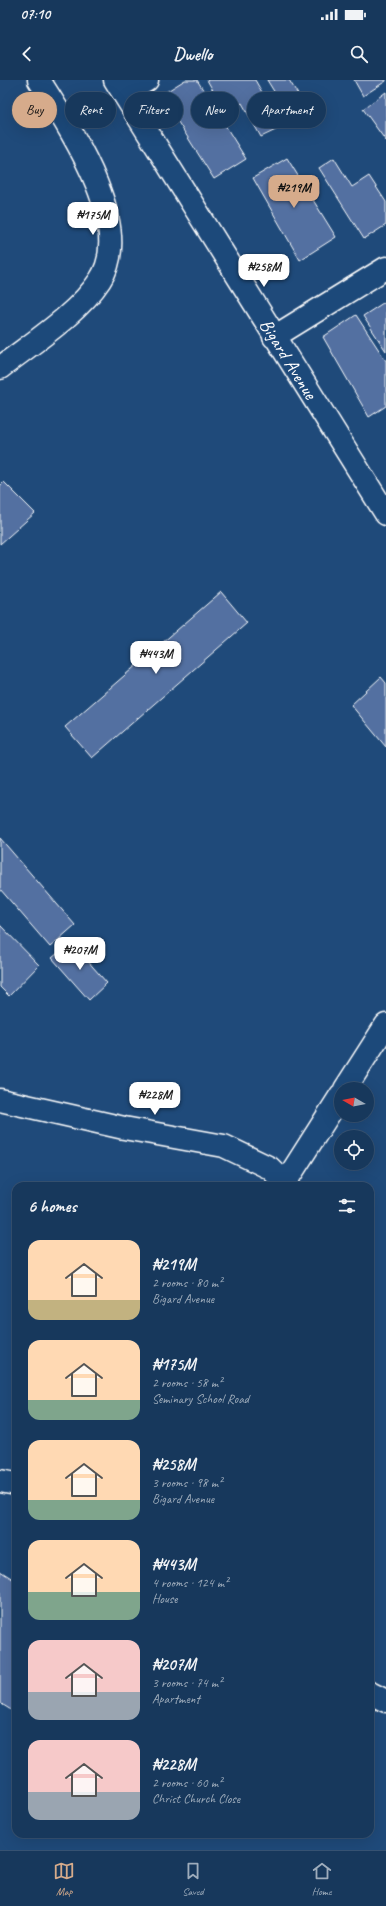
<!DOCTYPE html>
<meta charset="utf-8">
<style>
body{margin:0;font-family:Caveat,sans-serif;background:#203f62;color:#f1f3f6;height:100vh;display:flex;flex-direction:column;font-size:15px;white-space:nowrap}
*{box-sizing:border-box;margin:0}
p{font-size:13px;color:#9eacbb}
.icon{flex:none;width:22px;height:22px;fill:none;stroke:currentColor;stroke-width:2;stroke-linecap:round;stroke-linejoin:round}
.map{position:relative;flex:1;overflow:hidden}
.side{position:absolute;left:12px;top:1102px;width:362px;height:656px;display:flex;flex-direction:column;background:#17385c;border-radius:12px;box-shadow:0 4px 16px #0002,0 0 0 1px #365272}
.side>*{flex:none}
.hud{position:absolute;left:12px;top:12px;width:362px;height:36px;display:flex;gap:8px}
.needle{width:26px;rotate:279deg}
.controls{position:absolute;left:334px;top:1002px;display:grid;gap:8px}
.controls a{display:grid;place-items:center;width:40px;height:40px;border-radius:50%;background:#17385c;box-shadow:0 4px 16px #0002,0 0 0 1px #365272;font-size:20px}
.price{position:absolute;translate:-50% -34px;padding:0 9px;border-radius:8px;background:#fff;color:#222;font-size:13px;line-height:26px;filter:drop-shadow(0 1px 2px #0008)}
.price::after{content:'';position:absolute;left:50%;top:24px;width:12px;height:9px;margin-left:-6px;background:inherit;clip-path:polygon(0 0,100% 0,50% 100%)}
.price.selected{background:#d6ab8b;color:#111}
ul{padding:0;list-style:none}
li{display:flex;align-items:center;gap:12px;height:100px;padding:0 16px}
li span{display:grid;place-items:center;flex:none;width:112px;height:80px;border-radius:12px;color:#555}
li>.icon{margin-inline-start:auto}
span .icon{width:48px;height:48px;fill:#fffc;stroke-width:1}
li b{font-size:17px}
h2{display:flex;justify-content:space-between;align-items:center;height:48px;padding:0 16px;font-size:17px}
.chip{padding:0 14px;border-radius:18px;background:#17385c;box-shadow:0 4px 16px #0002,0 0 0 1px #365272;font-size:14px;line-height:36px}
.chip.selected{background:#d6ab8b;color:#111}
.status{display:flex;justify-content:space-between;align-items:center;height:28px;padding:0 20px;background:#17385c;direction:ltr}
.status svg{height:11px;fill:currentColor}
header{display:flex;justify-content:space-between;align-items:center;height:52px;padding:0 16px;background:#17385c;font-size:18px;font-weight:700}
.tab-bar{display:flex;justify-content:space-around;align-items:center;height:56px;border-top:1px solid #365272;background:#17385c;font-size:11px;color:#9eacbb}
.tab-bar a{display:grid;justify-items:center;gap:2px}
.tab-bar .selected{color:#d6ab8b}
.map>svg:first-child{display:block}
.building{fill:#5270a1;stroke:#fff}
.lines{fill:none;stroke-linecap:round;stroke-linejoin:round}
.street-casing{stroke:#fff;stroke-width:25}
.street{stroke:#1f4a7a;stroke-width:22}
.labels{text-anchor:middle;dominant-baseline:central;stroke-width:3;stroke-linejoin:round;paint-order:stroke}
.street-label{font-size:19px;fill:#fff;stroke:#1f4a7a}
</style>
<div class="status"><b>07:10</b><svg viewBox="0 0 49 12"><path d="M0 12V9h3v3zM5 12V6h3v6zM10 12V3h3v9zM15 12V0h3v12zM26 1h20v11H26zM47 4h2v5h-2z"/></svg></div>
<header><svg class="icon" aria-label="back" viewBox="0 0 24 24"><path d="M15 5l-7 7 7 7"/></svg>Dwello<svg class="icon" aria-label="search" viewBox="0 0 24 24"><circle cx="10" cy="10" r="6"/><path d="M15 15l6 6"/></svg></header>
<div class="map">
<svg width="386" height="1770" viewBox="0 0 386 1770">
<rect width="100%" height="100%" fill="#1f4a7a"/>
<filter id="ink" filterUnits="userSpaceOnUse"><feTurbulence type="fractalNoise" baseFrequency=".025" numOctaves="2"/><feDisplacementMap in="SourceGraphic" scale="8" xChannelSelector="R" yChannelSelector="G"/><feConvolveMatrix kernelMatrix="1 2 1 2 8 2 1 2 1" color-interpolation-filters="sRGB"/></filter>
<g filter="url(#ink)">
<path class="building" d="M 185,0 L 197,0 L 246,79 L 214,99 L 161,15 Z
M 207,0 L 255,0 L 282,47 L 261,57 L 242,23 L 226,33 Z
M 267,0 L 289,0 L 307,29 L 291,39 Z
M 354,0 L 386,0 L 386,1 L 363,16 Z
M 386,12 L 386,61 L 363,29 Z
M 287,78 L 336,157 L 300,180 L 253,98 Z
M 334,78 L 352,107 L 369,96 L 386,122 L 386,145 L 364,159 L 319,88 Z
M 386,221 L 386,271 L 363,236 Z
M 356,235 L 386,281 L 386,326 L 369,337 L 323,257 Z
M 4,402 L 35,433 L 0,464 L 0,406 Z
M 221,512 L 247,543 L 92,678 L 65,647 Z
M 381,597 L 386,603 L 386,667 L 351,625 Z
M 0,758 L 75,845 L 50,867 L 0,809 Z
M 0,845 L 39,885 L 9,916 L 0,907 Z
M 71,862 L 107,903 L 89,920 L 52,878 Z
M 0,1491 L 16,1501 L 16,1633 L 0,1623 Z"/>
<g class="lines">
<g class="street-casing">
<path id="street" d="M 115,0 L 386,434
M 124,14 L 147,0
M 274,257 L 386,188
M 0,288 C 32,263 78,234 100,200 C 136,146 68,46 39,0
M 345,1009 L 386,945
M 0,1020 L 124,1048 L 224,1066 L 270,1088 L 285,1103
M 283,1106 L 341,1015
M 0,1401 L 16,1404
M 370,1613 L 386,1621"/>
</g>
<use href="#street" class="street"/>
</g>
</g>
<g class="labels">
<g class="street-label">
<text transform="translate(288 279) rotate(58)">Bigard Avenue</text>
</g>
</g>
</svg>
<div class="controls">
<a><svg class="needle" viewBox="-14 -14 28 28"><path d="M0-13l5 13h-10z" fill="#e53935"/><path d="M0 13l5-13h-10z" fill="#9eacbb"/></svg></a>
<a><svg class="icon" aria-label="locate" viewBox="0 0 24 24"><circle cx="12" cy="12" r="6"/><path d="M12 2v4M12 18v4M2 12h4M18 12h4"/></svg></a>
</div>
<b class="price selected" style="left:294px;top:129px">₦219M</b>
<b class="price" style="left:93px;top:156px">₦175M</b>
<b class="price" style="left:264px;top:208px">₦258M</b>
<b class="price" style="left:156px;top:595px">₦443M</b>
<b class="price" style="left:80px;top:891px">₦207M</b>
<b class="price" style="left:155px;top:1036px">₦228M</b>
<div class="hud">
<a class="chip selected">Buy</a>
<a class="chip">Rent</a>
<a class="chip">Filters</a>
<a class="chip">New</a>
<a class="chip">Apartment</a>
</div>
<section class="side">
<h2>6 homes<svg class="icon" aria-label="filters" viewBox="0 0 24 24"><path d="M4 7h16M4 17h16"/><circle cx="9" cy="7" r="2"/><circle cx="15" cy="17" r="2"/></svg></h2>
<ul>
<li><span style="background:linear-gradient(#ffd9b3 75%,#c2b280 0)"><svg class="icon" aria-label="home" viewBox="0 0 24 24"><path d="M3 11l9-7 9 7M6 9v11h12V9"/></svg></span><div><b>₦219M</b><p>2 rooms · 80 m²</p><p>Bigard Avenue</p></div></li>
<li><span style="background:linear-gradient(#ffd9b3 75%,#7fa58c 0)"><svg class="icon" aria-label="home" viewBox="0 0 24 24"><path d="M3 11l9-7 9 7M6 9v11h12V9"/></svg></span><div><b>₦175M</b><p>2 rooms · 58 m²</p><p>Seminary School Road</p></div></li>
<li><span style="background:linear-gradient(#ffd9b3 75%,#7fa58c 0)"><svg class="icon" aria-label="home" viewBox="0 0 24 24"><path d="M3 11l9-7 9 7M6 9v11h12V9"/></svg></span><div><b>₦258M</b><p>3 rooms · 98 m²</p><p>Bigard Avenue</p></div></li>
<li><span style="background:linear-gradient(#ffd9b3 65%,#7fa58c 0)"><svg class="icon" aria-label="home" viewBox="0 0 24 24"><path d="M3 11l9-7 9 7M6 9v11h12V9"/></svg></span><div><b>₦443M</b><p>4 rooms · 124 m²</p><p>House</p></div></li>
<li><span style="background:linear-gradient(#f6c9c9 65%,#9aa5b1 0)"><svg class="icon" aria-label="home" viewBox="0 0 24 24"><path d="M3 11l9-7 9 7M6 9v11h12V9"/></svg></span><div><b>₦207M</b><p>3 rooms · 74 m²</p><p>Apartment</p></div></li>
<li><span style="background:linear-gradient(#f6c9c9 65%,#9aa5b1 0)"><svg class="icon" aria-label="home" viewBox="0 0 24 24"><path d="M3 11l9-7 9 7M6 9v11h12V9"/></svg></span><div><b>₦228M</b><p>2 rooms · 60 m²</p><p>Christ Church Close</p></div></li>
</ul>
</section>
</div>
<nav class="tab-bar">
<a class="selected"><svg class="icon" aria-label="map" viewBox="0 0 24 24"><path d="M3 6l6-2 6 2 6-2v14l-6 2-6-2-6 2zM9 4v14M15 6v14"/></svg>Map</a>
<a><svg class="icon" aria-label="saved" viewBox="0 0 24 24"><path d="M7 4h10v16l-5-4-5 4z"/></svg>Saved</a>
<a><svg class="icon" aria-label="home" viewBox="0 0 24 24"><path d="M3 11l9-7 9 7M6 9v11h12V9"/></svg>Home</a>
</nav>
